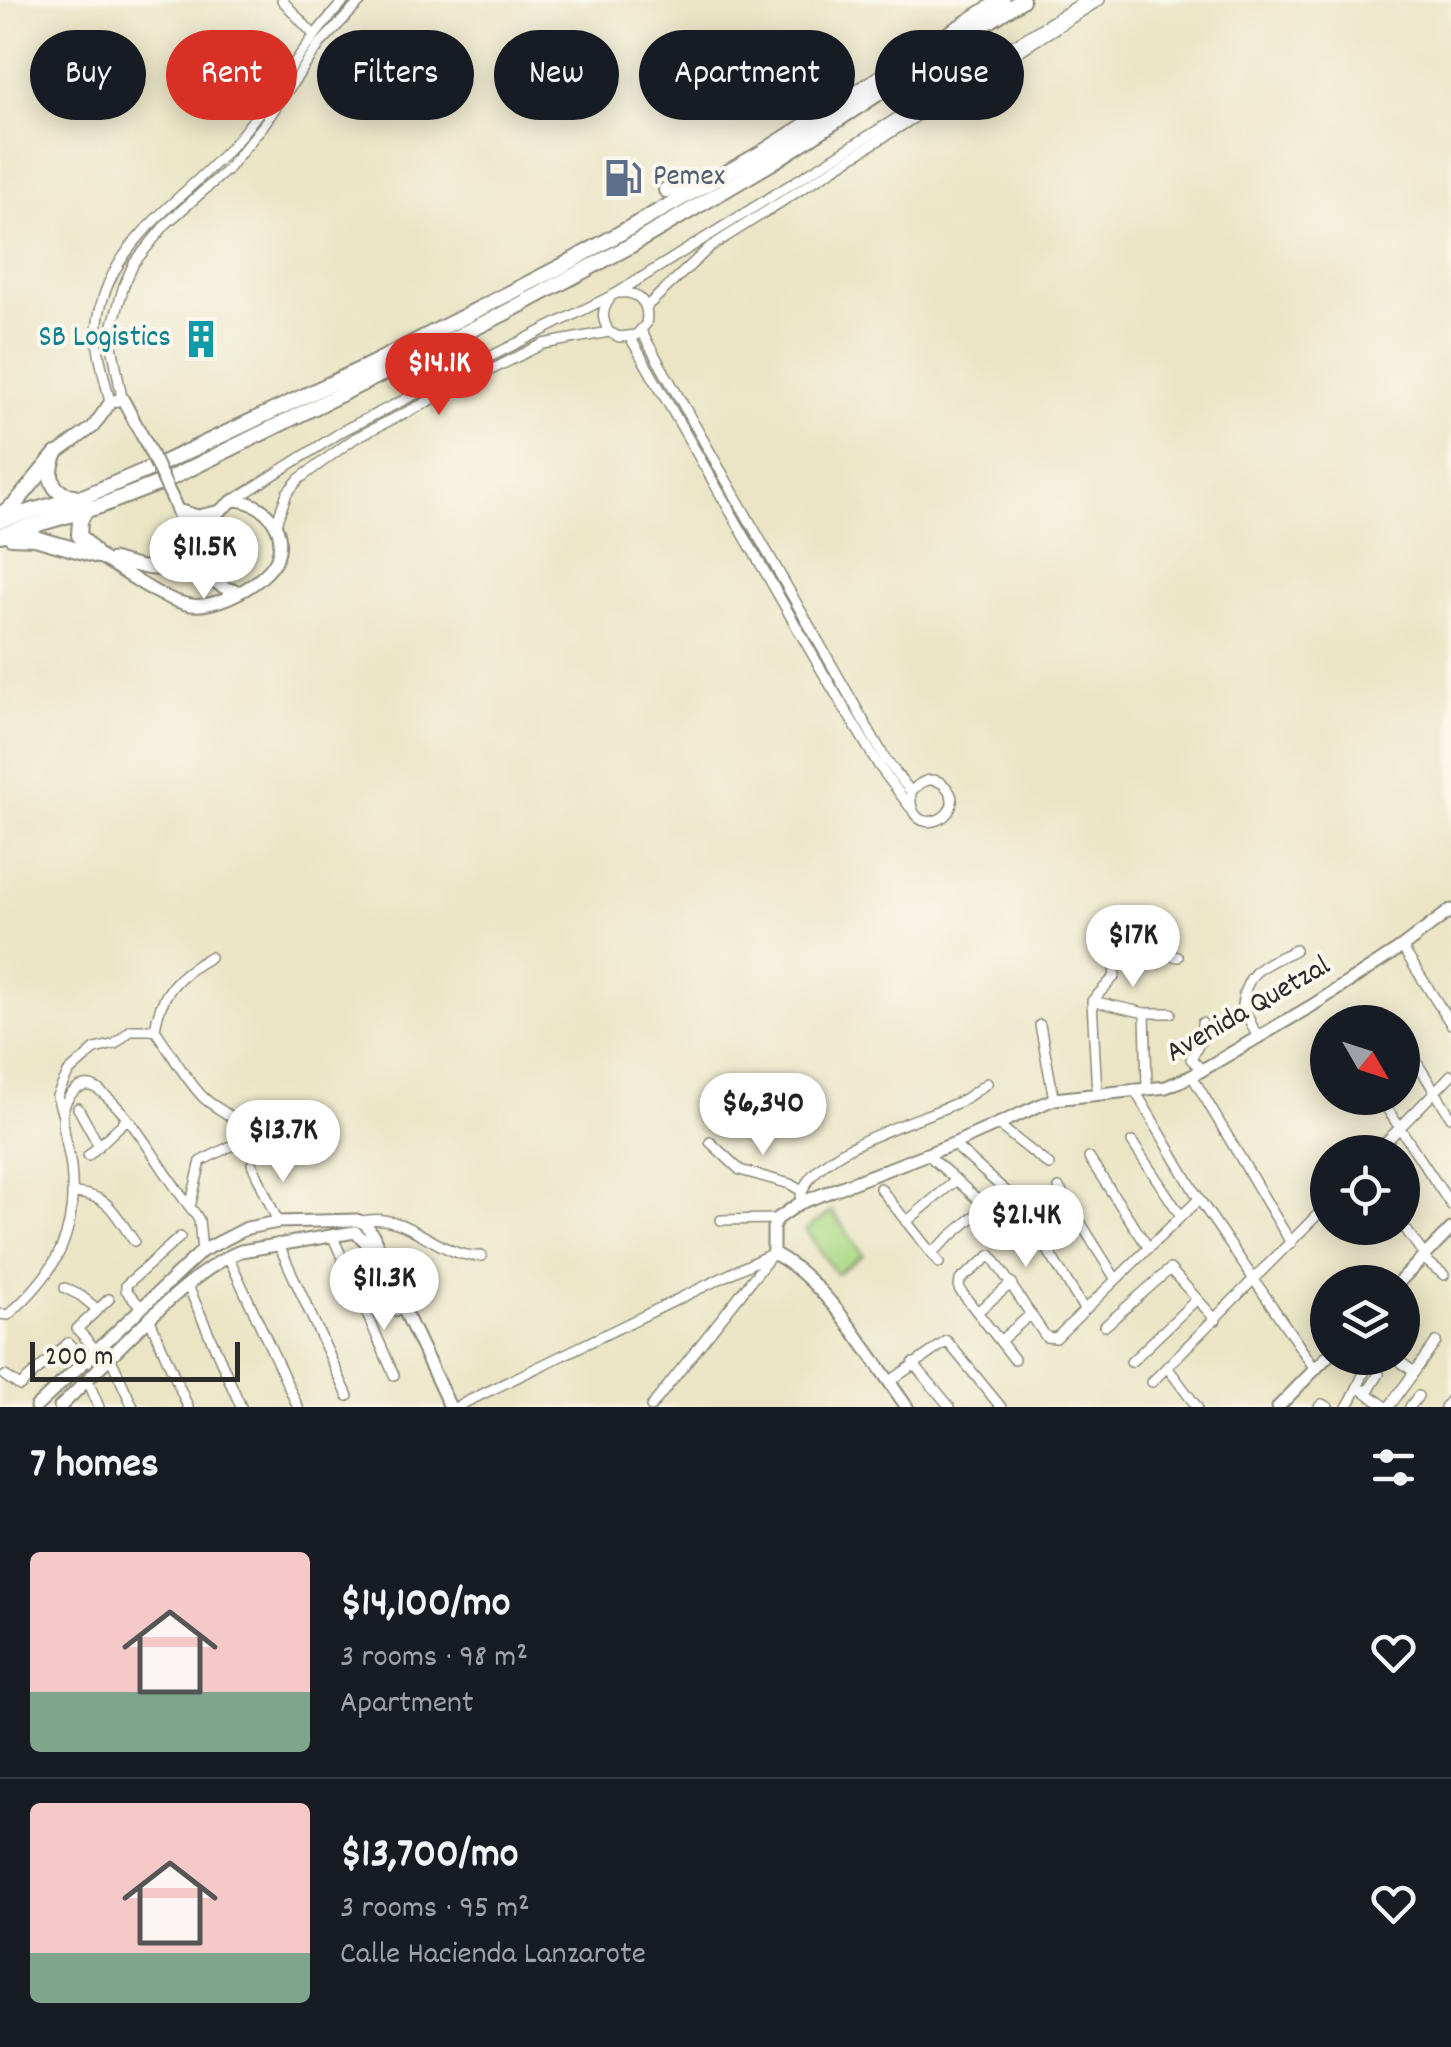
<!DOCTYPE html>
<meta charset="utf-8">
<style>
body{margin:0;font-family:Dekko,sans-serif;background:#20242c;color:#f1f3f6;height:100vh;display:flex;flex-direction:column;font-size:38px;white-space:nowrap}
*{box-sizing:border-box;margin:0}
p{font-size:32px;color:#9ea1a6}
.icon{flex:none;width:55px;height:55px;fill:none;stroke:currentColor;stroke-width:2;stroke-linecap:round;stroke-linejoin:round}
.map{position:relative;height:1407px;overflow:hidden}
.sheet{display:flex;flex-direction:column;background:#171b24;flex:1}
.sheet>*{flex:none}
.guide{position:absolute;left:30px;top:30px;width:1392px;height:90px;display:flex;gap:20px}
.needle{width:65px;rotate:129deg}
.fabs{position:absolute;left:1310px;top:1005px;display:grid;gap:20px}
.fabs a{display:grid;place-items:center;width:110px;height:110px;border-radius:50%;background:#171b24;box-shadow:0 5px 25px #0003;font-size:50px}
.scale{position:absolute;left:30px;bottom:25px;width:210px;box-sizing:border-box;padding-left:10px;border:5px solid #2b2b2b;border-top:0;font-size:28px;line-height:35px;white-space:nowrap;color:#2b2b2b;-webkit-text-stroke:8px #fbf7ec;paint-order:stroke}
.price{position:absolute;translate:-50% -85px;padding:0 22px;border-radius:35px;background:#fff;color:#222;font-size:32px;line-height:65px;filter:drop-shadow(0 2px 5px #0008)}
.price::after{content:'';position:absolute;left:50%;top:60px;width:30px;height:22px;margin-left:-15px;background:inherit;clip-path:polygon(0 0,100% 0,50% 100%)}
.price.active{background:#d93025;color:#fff}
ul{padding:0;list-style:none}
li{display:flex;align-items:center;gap:30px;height:250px;padding:0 30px}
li+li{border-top:2px solid #363941}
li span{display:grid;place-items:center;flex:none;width:280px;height:200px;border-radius:10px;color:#555}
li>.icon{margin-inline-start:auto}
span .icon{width:120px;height:120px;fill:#fffc;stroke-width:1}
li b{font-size:42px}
h2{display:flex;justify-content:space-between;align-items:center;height:120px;padding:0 30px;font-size:42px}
.chip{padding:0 35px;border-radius:45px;background:#171b24;box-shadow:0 5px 25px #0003;font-size:35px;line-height:90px}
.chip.active{background:#d93025;color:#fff}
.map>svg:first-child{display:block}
.green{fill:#abd986;stroke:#6b8258;stroke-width:2.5}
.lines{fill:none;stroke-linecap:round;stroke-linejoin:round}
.minor-casing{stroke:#8b8878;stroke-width:12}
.major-casing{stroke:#8b8878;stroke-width:15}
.highway-casing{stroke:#8b8878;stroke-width:18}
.minor{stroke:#fff;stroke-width:9}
.major{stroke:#fff;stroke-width:11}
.highway{stroke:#fff;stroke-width:14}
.major-bridge-casing{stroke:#8b8878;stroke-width:15;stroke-linecap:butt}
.major-bridge{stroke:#fff;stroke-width:11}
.labels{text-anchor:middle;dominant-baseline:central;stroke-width:8;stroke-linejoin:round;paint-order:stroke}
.service-label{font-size:30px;fill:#4e5e75;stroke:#fbf7ec;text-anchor:start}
.culture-label{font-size:30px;fill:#0d838f;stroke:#fbf7ec;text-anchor:end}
.street-label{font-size:30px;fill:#2b2b2b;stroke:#fbf7ec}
</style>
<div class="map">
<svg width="1451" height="1407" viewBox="0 0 1451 1407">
<rect width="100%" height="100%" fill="#fbf7ec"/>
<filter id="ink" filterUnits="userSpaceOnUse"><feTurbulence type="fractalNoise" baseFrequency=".01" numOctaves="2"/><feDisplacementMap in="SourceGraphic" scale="20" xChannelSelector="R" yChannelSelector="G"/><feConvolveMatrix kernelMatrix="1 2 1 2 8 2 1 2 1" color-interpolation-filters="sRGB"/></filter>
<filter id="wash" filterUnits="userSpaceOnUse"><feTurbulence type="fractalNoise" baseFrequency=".0048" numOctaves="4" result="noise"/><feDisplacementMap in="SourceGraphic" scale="40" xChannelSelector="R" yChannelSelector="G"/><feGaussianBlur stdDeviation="2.25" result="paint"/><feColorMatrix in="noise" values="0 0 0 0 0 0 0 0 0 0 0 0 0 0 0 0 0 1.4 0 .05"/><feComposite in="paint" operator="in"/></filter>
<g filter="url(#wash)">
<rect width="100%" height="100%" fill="#ebe5c6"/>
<path class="green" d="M 832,1211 L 863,1255 L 836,1274 L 806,1230 Z"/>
</g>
<g filter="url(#ink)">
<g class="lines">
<g class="minor-casing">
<path id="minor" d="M 282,0 L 314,35
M 609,300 C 601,312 602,319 609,332
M 646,307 L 710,247 L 1100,0
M 641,331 L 886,760 L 911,792 C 906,845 972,816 946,787 C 934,774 920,781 911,792
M 630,337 L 822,671 L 879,766 L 910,807
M 122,398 L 110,335 L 124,285 L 134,263 L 166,224 L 227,170 L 262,127 L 320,44 L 362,0
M 110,403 C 106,381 97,356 97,335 C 99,244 185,202 237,140 C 275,95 304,43 345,0
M 234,500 L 346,429 L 617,293 L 1086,0
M 276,524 L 287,493 L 299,479 L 355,438 L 543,344 L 609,332 L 619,337 L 636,335 L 646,324 C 650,304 639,291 619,293
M 1402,947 L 1451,1024
M 1092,1001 L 1145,1013 L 1171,1013
M 1145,1013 L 1147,1088
M 1202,1023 L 1201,1040 L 1191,1059 L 1202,1070
M 1040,1025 L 1054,1099
M 155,1030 C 160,993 178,975 210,957
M 1258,1038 L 1242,1005 C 1247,968 1265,965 1295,950
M 1402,1039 L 1451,1117
M 1192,1076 L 1291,1243
M 1134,1089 L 1199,1199 L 1315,1369
M 1097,1093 L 1092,1001 L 1115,976 L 1112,946 L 1114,943 L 1178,957
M 1380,1098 L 1451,1205
M 78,1108 L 99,1146
M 62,1113 L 57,1096 L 68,1073 L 95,1049 L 115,1044 L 131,1030 L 155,1030 C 171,1052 185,1079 204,1098 C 217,1110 233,1114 243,1129 L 237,1143 L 201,1161 L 190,1207
M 997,1124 L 1049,1165
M 710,1142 L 740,1170 L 790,1184 L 800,1190
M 1132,1142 L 1181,1216
M 953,1144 L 1018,1202 L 1084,1309
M 1376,1152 L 1451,1075
M 927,1154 L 993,1213
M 88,1156 L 126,1120
M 1089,1158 L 1148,1247
M 252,1164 L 278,1222
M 880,1188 L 939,1263
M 1059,1188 L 1115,1278
M 74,1193 C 111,1195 114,1214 134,1241
M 800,1203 C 802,1150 920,1121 961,1101 C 970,1096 979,1089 987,1083
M 721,1220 L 777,1219
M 362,1221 C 410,1210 437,1259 482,1256
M 906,1222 L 955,1181
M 1402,1224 L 1425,1256
M 332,1235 L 394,1375
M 278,1243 L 348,1396
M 931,1253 L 986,1206
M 228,1256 L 298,1407
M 1423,1258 L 1444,1275
M 188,1286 L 241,1407
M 65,1288 L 81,1296 L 97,1309
M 141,1307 L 126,1290 L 126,1285 L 180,1237
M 977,1312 L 1012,1283
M 0,1314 L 8,1315 C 57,1272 78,1233 71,1167 C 69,1150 62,1131 63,1114 C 64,1096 82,1077 99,1090 C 137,1119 163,1175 194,1212 L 199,1220 L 202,1251
M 150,1320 L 188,1407
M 1105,1326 L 1170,1269 L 1216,1320
M 1000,1341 L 1031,1314
M 96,1350 L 77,1329 L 109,1299
M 111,1359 L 133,1407
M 1014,1359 L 959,1289 L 960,1280 L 991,1255 L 1046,1337 L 1056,1338 L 1199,1199
M 1131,1362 L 1197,1299
M 913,1363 L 950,1407
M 1402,1363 L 1414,1372
M 1167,1367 L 1197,1407
M 5,1376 L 20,1386 L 68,1343 L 88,1362
M 88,1381 L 99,1407
M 889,1382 L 947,1341 L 1001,1407
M 1152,1382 L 1328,1204
M 1360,1388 L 1386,1407
M 1367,1393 L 1379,1374
M 456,1407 L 773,1253
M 651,1407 L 770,1257
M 1319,1407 L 1322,1404 L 1328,1407
M 1347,1407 C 1358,1390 1361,1375 1372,1358
M 1389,1407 L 1436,1342
M 1410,1407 L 1418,1396
M 1445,1407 L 1451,1399"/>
</g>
<g class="major-casing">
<path id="major" d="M 56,454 L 93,427 L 110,403 L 122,398 L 146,443
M 172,498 C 189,535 192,584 238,591
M 177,510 L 198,516 L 216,512
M 98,556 C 126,572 154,596 186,604 C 212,612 267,583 277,558 C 288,527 264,502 234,500 C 202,521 182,556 145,567
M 112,559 C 142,567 171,581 191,550
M 198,566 L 212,523
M 1399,1282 L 1451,1229
M 36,1407 L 202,1251 L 247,1228 L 278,1222 L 357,1220 L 366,1224 L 373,1235 L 407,1316 L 450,1407
M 60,1407 C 104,1365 187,1271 241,1251 L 355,1232 L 366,1242 L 396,1310
M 907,1407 C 872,1359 825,1279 773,1253 L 773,1228 L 777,1219 L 800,1203 L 953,1144 L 1054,1099 L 1166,1087 L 1192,1076 L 1313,1005 L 1402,947 L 1451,910
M 1278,1407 L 1328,1356"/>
</g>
<g class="highway-casing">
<path id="highway" d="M 666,190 L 695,185
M 54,458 C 47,476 52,495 74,496
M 86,509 L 80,521 L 79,535 L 94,552
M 0,515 L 15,504 L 56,454
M 0,520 L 85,496 L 161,464 L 374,363 L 564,265 L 763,152 L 1002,0
M 0,535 L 100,506 L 165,481 L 503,314 L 628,247 L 771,163 L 1022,0
M 11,537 L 35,538 L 98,556"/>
</g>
<use href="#minor" class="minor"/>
<use href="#major" class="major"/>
<use href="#highway" class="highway"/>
<g class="major-bridge-casing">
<path id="major-bridge" d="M 146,443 L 172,498"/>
</g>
<use href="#major-bridge" class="major-bridge"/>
</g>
</g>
<defs>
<g id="fuel-bare" transform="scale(3)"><path d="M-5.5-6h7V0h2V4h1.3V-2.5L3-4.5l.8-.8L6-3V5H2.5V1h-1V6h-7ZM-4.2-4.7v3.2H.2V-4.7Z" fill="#5c6f8a" stroke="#fbf7ec" stroke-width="2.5" paint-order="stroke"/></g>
<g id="building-bare" transform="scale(3)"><path d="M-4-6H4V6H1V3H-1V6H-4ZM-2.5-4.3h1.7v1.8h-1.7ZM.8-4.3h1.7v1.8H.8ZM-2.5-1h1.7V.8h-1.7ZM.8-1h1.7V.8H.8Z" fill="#0f9aa8" stroke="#fbf7ec" stroke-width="2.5" paint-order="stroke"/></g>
</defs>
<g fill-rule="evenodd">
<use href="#fuel-bare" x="623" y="178"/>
<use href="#building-bare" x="201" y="339"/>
</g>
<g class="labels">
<g class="service-label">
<text x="653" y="178">Pemex</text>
</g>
<g class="culture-label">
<text x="171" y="339">SB Logistics</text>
</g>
<g class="street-label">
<text transform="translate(1249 1011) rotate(-30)">Avenida Quetzal</text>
</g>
</g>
</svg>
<div class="fabs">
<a><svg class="needle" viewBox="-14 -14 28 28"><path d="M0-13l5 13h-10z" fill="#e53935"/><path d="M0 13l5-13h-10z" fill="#9ea1a6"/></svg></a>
<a><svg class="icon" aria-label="locate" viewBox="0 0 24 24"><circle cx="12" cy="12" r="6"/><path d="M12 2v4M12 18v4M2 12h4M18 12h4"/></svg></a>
<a><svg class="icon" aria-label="layers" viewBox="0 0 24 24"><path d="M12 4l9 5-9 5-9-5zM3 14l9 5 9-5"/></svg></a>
</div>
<div class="scale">200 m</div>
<b class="price active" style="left:439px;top:418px">$14.1K</b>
<b class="price" style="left:204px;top:602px">$11.5K</b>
<b class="price" style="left:1133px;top:990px">$17K</b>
<b class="price" style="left:763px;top:1158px">$6,340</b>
<b class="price" style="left:283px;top:1185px">$13.7K</b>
<b class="price" style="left:1026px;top:1270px">$21.4K</b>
<b class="price" style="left:384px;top:1333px">$11.3K</b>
<div class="guide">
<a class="chip">Buy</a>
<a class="chip active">Rent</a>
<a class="chip">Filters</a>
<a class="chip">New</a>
<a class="chip">Apartment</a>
<a class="chip">House</a>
</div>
</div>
<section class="sheet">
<h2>7 homes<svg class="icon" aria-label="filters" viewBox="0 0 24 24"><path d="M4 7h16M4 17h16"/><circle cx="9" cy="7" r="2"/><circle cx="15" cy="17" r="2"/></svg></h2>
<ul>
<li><span style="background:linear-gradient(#f6c9c9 70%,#7fa58c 0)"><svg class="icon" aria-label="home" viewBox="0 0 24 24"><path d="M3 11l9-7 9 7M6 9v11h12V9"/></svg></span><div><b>$14,100/mo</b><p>3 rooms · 98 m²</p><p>Apartment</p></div><svg class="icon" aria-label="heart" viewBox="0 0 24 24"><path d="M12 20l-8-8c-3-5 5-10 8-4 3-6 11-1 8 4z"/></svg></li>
<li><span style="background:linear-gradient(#f6c9c9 75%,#7fa58c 0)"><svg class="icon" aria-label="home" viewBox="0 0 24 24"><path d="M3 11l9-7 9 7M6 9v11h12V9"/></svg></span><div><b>$13,700/mo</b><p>3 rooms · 95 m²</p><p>Calle Hacienda Lanzarote</p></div><svg class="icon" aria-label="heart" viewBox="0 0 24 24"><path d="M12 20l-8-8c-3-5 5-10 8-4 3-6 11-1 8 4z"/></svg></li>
</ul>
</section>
